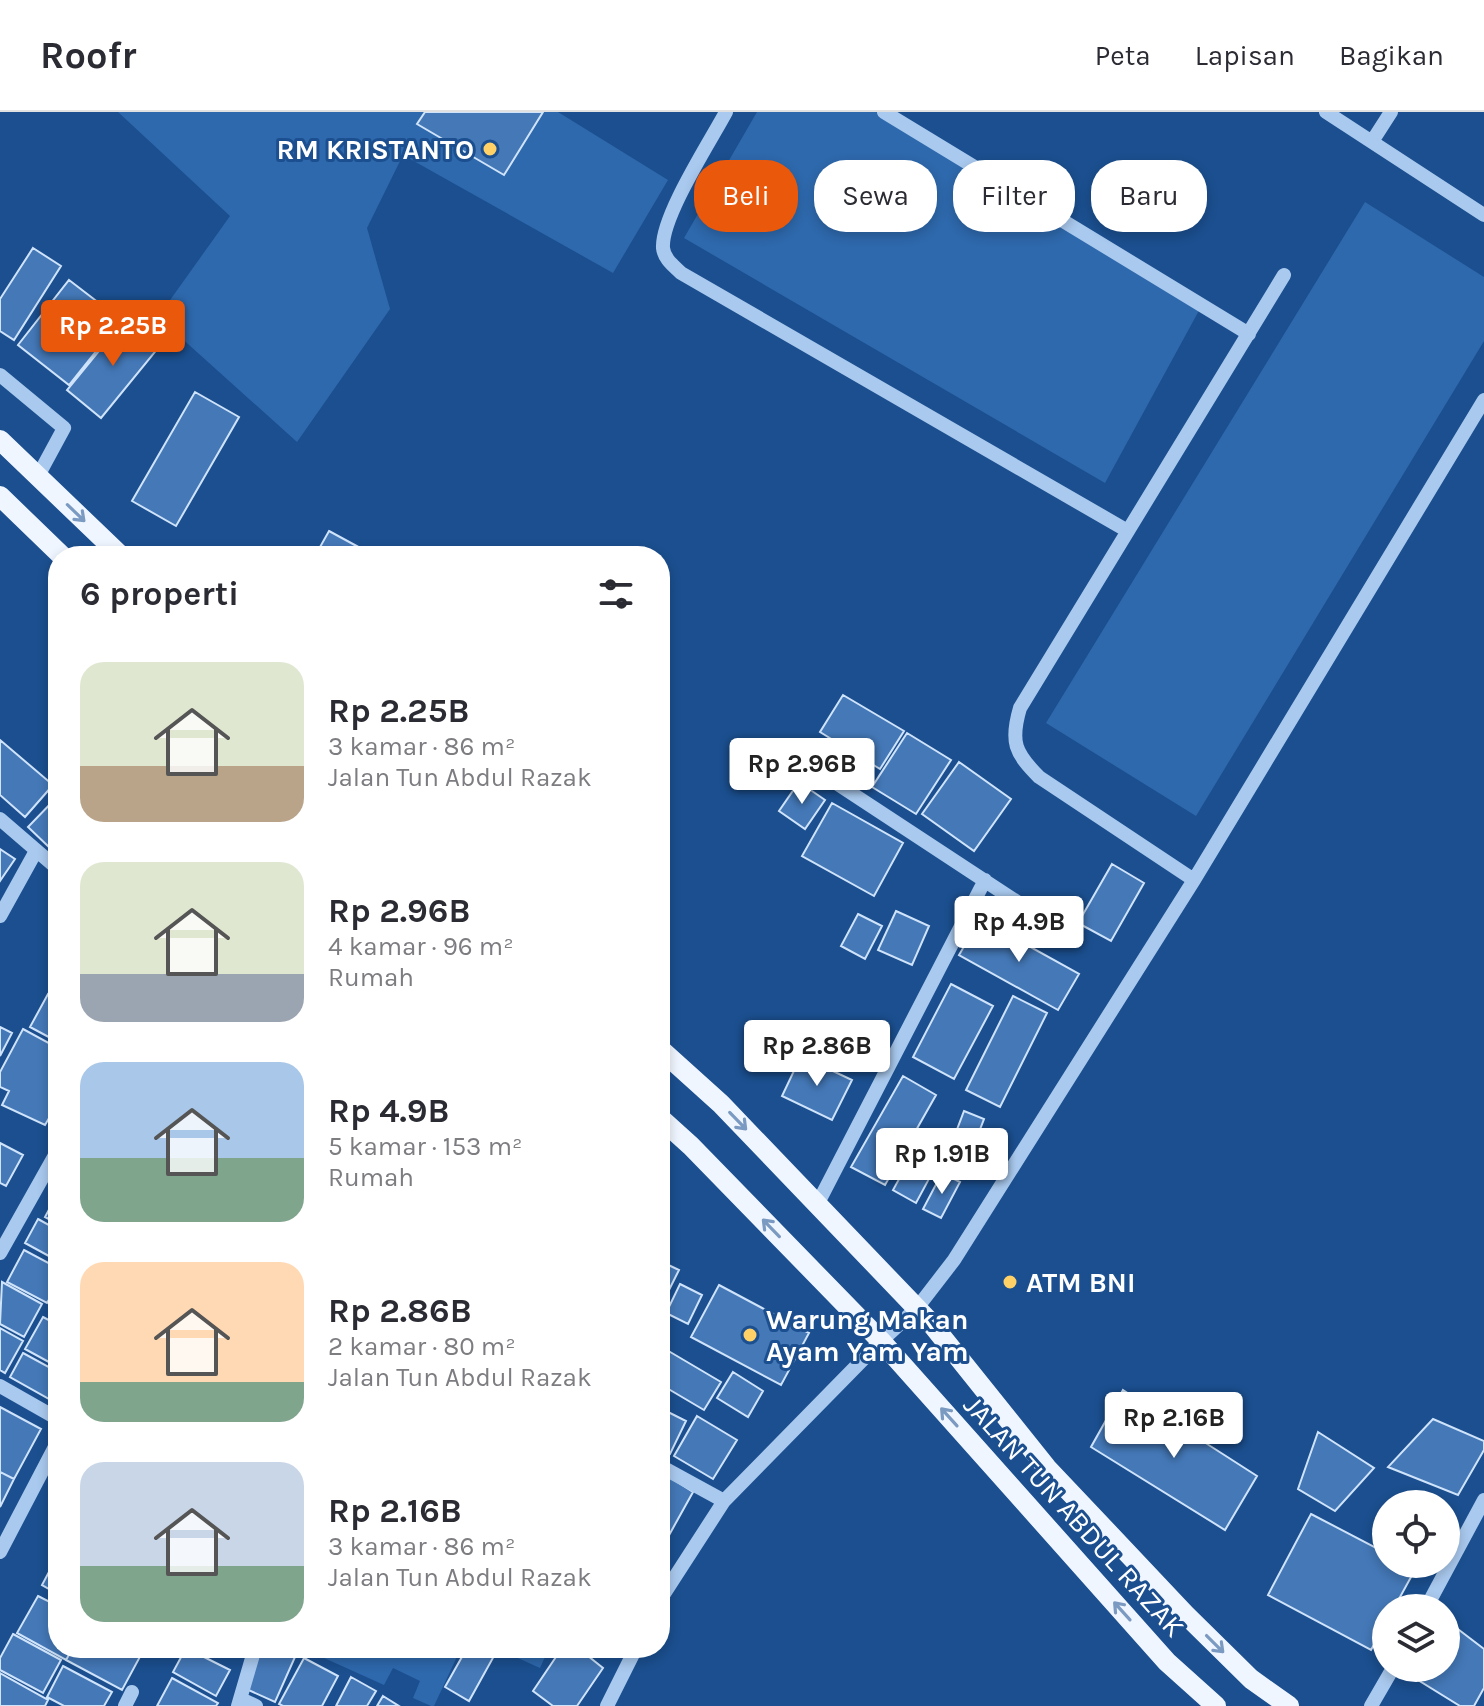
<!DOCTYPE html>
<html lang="id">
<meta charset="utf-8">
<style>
body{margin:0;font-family:Karla,sans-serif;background:#f7f7f7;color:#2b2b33;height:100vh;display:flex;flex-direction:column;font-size:30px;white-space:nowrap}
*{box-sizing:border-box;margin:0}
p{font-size:26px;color:#7c7c81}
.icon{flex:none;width:44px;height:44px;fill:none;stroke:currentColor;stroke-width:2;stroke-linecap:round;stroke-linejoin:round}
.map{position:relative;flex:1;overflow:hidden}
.drawer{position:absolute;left:48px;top:434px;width:622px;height:1112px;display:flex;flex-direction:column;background:#fff;border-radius:32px;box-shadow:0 4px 12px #0003}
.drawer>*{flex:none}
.banner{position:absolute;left:694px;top:48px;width:670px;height:72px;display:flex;gap:16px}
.controls{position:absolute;left:1372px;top:1378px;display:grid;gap:16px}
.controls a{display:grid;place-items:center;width:88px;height:88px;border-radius:50%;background:#fff;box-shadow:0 4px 12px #0003;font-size:40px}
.price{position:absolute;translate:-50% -68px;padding:0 18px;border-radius:8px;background:#fff;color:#222;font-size:26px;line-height:52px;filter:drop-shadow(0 2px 4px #0008)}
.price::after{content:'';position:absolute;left:50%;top:48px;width:24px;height:18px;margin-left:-12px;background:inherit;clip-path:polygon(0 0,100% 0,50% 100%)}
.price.selected{background:#ea580c;color:#fff}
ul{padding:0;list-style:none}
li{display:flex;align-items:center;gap:24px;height:200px;padding:0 32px}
li span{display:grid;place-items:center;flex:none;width:224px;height:160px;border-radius:24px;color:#555}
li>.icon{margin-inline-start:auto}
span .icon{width:96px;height:96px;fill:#fffc;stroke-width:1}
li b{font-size:34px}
h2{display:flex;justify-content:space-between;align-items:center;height:96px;padding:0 32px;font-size:34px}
.pill{padding:0 28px;border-radius:32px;background:#fff;box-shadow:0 4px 12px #0003;font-size:28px;line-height:72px}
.pill.selected{background:#ea580c;color:#fff}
header{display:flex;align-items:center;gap:48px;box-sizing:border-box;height:112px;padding:0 40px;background:#fff;border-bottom:2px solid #e1e1e2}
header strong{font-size:38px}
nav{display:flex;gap:44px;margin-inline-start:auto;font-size:28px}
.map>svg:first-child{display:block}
.green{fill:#2e69ad}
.building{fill:#4478b7;stroke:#cfe3fa;stroke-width:2}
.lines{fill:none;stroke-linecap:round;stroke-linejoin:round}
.minor{stroke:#a9c9ee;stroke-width:14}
.major{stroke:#f0f6ff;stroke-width:20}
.oneway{stroke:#7b9ac1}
.poi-dot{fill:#ffd166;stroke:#1b4f8f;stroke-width:3}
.labels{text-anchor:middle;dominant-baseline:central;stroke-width:6;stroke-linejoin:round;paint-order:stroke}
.poi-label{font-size:28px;font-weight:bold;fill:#fff;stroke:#1b4f8f;text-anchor:start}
.street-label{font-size:28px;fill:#fff;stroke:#1b4f8f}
</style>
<header>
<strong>Roofr</strong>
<nav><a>Peta</a><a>Lapisan</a><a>Bagikan</a></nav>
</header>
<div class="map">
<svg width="1484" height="1594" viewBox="0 0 1484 1594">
<rect width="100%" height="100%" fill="#1b4f8f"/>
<path class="green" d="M 118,0 L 558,0 L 668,68 L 613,161 L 403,43 L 367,116 L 390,197 L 297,330 L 158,205 L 230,104 Z
M 757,0 L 883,0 L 1202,193 L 1105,371 L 684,126 Z
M 1365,90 L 1484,165 L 1484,229 L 1196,704 L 1046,611 Z
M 302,1536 L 461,1536 L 434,1594 L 431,1594 L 413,1586 L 420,1569 L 393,1556 L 384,1573 Z
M 496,1536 L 549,1536 L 540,1556 Z"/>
<path class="building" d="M 425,0 L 543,0 L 504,63 L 417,12 Z
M 33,136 L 61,154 L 14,228 L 0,219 L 0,187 Z
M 69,168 L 121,208 L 69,273 L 18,233 Z
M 125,207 L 159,235 L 101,306 L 67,278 Z
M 195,280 L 239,305 L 176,414 L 132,389 Z
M 329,419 L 375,444 L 315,444 Z
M 843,583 L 904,619 L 880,657 L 820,620 Z
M 907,621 L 951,648 L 916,702 L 872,675 Z
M 0,628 L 53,673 L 25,705 L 0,683 Z
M 959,650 L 1011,687 L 974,739 L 922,702 Z
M 799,670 L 825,688 L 805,717 L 779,699 Z
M 58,684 L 58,728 L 50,736 L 28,715 Z
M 832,691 L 903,731 L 874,784 L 802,744 Z
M 0,737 L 15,747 L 0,769 Z
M 1112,752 L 1144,771 L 1111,829 L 1078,811 Z
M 896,799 L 929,814 L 912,853 L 878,838 Z
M 858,802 L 882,814 L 865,847 L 841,834 Z
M 980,807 L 1079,862 L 1058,898 L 959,843 Z
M 951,872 L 993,894 L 954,967 L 913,945 Z
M 48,882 L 58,887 L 58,930 L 30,915 Z
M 1013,884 L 1047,901 L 1000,995 L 966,978 Z
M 0,915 L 12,921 L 0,944 Z
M 23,917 L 58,936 L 58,991 L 45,1013 L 2,993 L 9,979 L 0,975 L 0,960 Z
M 801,944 L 852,968 L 832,1008 L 782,984 Z
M 903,964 L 936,983 L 885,1073 L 851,1055 Z
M 964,999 L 984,1007 L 962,1064 L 942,1057 Z
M 921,1027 L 944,1039 L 916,1091 L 893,1078 Z
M 0,1031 L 23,1043 L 6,1074 L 0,1071 Z
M 942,1061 L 960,1070 L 941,1106 L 923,1097 Z
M 58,1081 L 58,1112 L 45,1105 Z
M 38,1107 L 58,1118 L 58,1149 L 25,1131 Z
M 24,1138 L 58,1156 L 58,1172 L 47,1191 L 7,1170 Z
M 660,1149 L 679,1158 L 660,1196 Z
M 2,1170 L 42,1192 L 24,1225 L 0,1212 Z
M 680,1172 L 702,1183 L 688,1212 L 666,1201 Z
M 719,1173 L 809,1221 L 781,1273 L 691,1225 Z
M 43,1205 L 58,1213 L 58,1255 L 25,1237 Z
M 0,1216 L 23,1229 L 5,1261 L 0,1258 Z
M 660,1234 L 721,1270 L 704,1298 L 660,1272 Z
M 23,1241 L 58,1260 L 58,1292 L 10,1265 Z
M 733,1260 L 763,1279 L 748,1305 L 717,1286 Z
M 1123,1278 L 1257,1364 L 1225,1418 L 1091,1335 Z
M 0,1295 L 41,1317 L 14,1367 L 0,1360 Z
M 664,1298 L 686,1309 L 670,1342 L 660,1337 L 660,1306 Z
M 697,1304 L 737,1328 L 713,1367 L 674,1344 Z
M 1433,1307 L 1484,1329 L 1484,1338 L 1458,1383 L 1388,1355 Z
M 1318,1320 L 1374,1356 L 1335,1399 L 1298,1377 Z
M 660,1359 L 693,1380 L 668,1425 L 660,1420 Z
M 0,1360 L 14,1367 L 0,1395 Z
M 1311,1402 L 1386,1441 L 1386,1452 L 1408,1452 L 1416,1456 L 1394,1496 L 1386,1496 L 1386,1511 L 1371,1538 L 1268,1483 Z
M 58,1443 L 58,1482 L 42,1473 Z
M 38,1484 L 58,1494 L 58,1536 L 73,1536 L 66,1548 L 17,1521 Z
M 1446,1508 L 1484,1537 L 1484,1576 L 1474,1594 L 1460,1594 L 1405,1560 L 1408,1556 L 1446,1556 Z
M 13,1522 L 61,1548 L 43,1581 L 0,1558 L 0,1546 Z
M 73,1536 L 133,1536 L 142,1541 L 122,1578 L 66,1548 Z
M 186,1536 L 230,1558 L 216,1584 L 173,1560 Z
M 262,1536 L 275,1536 L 295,1545 L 275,1590 L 244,1576 Z
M 467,1536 L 480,1536 L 494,1544 L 469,1589 L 445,1575 Z
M 562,1536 L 578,1536 L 603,1556 L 577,1594 L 553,1594 L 533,1579 Z
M 304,1546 L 338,1564 L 322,1594 L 283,1594 L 279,1592 Z
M 63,1554 L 112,1580 L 104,1594 L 64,1594 L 47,1585 Z
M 0,1561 L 48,1588 L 45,1594 L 0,1594 Z
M 351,1565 L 376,1579 L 367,1594 L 336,1594 Z
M 172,1566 L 218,1591 L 216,1594 L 157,1594 Z
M 383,1584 L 399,1594 L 377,1594 Z"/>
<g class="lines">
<path class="minor" d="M 726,0 C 710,30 661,105 663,136 C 664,147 674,154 681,161 L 1126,418
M 884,0 L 1249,222
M 1326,0 L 1484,103
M 1373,28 L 1391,0
M 0,263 L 64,316 L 38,364
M 833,669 L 1075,828
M 0,707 L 58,757
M 1194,768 L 1039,665 C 1015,641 1010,630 1020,596 L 1284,163
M 0,804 L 36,739
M 818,1091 L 985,768
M 0,1141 L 58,1038
M 0,1274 L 58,1307
M 660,1354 L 724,1389
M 0,1440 L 58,1329
M 660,1488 L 724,1389 L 881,1229 L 917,1196 L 954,1148 L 1194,768 L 1484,288
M 1426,1496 L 1484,1388
M 241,1587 L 256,1594
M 125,1594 L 132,1580
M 238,1594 L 255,1536
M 607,1594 L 636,1536
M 1371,1594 L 1393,1556"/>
<path class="major" d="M 0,328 L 121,444
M 0,384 L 62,444
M 660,937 L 721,992 L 930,1210 L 1047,1356 L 1185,1502 L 1251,1567 L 1289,1594
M 660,1006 L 691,1034 L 881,1229 L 1167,1550 L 1216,1594"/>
</g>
<defs><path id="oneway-shaft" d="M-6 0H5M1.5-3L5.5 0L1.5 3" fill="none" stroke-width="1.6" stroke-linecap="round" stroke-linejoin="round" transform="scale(2)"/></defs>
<g class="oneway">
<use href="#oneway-shaft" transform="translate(76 401) rotate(44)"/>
<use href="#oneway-shaft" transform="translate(738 1009) rotate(46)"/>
<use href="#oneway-shaft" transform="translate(771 1116) rotate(-134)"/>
<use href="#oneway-shaft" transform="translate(949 1305) rotate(-132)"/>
<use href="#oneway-shaft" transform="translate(1122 1499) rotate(-132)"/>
<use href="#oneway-shaft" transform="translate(1215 1532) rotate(45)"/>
</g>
<g class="poi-dot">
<circle cx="490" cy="37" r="8"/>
<circle cx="1010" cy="1170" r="8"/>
<circle cx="750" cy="1223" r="8"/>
</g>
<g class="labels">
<g class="poi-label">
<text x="474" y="37" text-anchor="end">RM KRISTANTO</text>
<text x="1026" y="1170">ATM BNI</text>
<text x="766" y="1207">Warung Makan<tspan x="766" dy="32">Ayam Yam Yam</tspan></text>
</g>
<g class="street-label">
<text transform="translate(1074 1404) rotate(48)">JALAN TUN ABDUL RAZAK</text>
</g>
</g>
</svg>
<div class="controls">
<a><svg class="icon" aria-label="locate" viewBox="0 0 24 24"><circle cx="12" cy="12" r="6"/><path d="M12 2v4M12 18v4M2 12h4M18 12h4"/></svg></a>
<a><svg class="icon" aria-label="layers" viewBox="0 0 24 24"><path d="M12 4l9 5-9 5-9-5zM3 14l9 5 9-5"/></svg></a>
</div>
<b class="price selected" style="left:113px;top:256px">Rp 2.25B</b>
<b class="price" style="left:802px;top:694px">Rp 2.96B</b>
<b class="price" style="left:1019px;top:852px">Rp 4.9B</b>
<b class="price" style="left:817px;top:976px">Rp 2.86B</b>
<b class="price" style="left:942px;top:1084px">Rp 1.91B</b>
<b class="price" style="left:1174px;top:1348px">Rp 2.16B</b>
<div class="banner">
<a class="pill selected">Beli</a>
<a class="pill">Sewa</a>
<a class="pill">Filter</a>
<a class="pill">Baru</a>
</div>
<section class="drawer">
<h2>6 properti<svg class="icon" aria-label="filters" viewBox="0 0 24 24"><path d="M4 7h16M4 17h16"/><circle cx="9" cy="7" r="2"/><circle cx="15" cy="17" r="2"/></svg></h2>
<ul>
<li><span style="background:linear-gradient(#dfe7d0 65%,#b9a48a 0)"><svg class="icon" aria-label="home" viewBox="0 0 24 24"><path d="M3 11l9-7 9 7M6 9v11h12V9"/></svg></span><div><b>Rp 2.25B</b><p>3 kamar · 86 m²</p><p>Jalan Tun Abdul Razak</p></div></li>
<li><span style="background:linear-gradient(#dfe7d0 70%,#9aa5b1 0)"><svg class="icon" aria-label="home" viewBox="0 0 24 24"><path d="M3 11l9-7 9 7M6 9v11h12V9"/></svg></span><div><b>Rp 2.96B</b><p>4 kamar · 96 m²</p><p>Rumah</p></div></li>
<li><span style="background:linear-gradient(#a9c7e8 60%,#7fa58c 0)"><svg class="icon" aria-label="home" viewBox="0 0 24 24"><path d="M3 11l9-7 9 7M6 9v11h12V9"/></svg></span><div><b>Rp 4.9B</b><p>5 kamar · 153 m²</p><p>Rumah</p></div></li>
<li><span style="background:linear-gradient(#ffd9b3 75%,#7fa58c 0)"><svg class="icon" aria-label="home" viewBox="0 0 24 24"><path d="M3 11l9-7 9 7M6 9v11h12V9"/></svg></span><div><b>Rp 2.86B</b><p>2 kamar · 80 m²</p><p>Jalan Tun Abdul Razak</p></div></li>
<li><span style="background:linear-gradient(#c9d6e8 65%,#7fa58c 0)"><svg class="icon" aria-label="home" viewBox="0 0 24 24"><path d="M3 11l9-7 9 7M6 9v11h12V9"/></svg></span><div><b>Rp 2.16B</b><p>3 kamar · 86 m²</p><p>Jalan Tun Abdul Razak</p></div></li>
</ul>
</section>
</div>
